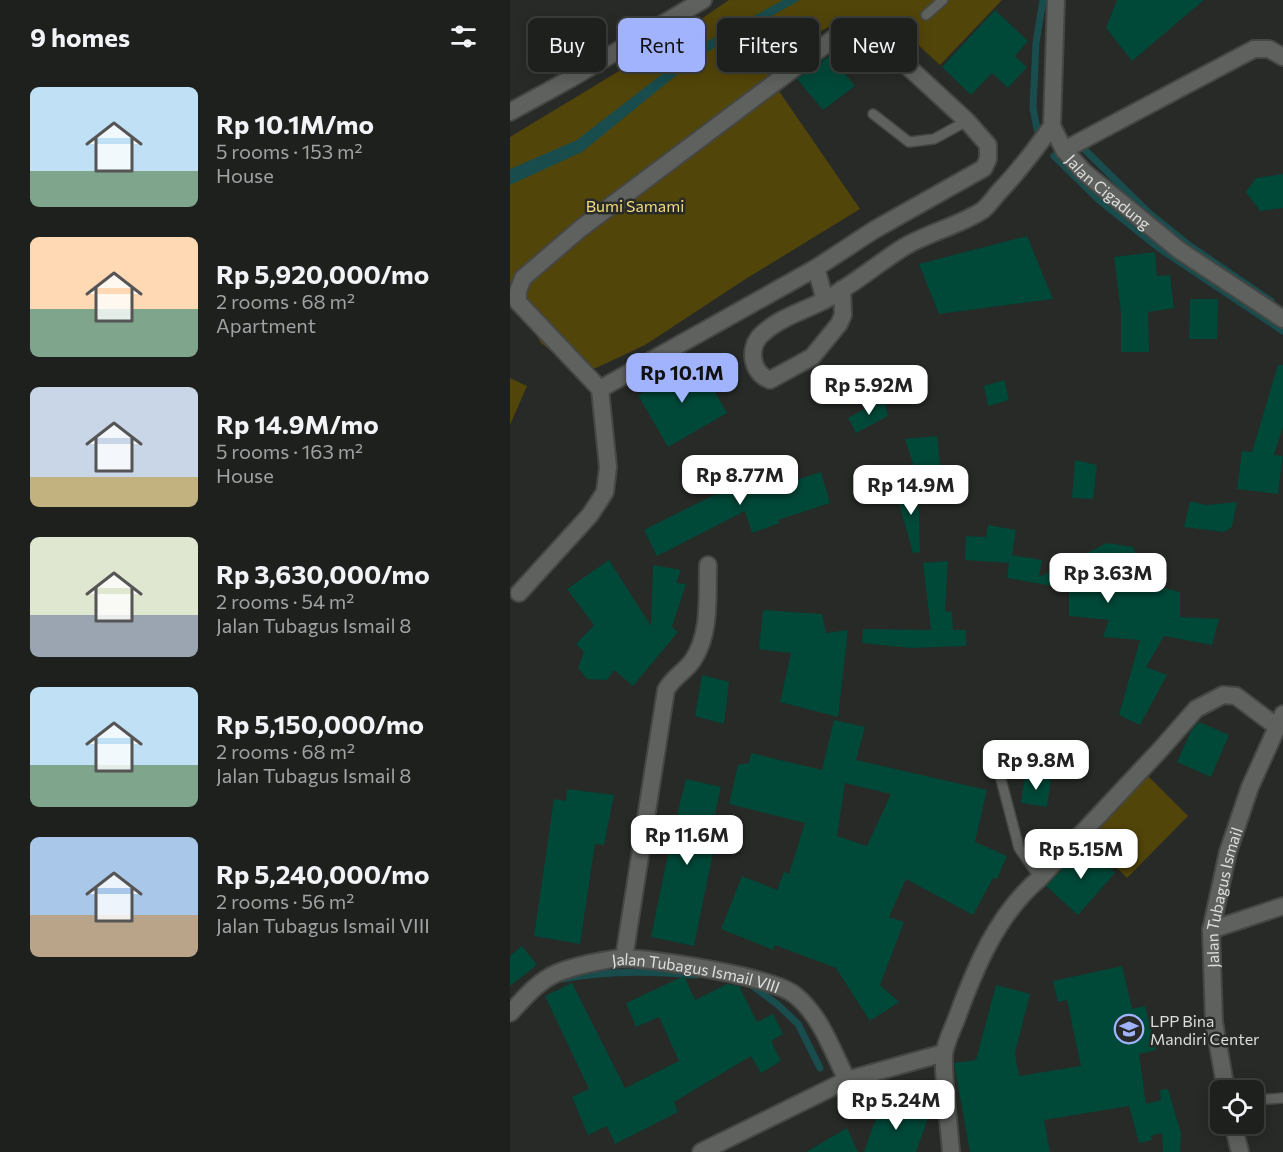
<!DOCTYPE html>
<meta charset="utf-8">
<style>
body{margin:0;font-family:Commissioner,sans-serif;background:#252826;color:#f1f3f6;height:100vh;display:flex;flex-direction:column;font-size:22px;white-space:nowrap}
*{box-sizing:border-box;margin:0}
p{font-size:20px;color:#a0a3a4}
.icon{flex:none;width:33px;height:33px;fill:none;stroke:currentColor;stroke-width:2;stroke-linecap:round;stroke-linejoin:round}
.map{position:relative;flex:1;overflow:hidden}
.drawer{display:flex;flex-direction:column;background:#1d201d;width:510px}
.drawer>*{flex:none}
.hud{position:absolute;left:18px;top:18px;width:570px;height:54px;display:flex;gap:12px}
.tools{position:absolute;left:700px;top:1080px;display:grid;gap:12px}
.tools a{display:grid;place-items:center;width:54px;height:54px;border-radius:9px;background:#1d201d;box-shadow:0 3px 15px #0003,0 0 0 2px #3b3e3b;font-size:30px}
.price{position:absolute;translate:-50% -51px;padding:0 14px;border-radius:12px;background:#fff;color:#222;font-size:20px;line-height:39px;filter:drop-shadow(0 2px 3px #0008)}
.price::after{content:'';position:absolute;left:50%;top:36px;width:18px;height:14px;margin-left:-9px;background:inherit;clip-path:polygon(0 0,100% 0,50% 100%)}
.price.selected{background:#a1b3fd;color:#111}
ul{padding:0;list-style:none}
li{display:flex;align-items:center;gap:18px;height:150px;padding:0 30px}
li span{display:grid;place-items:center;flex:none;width:168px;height:120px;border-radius:9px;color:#555}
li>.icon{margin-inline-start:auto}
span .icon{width:72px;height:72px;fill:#fffc;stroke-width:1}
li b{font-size:26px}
h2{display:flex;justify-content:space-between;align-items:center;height:72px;padding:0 30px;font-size:26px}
.chip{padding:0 21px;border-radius:9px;background:#1d201d;box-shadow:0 3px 15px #0003,0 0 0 2px #3b3e3b;font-size:21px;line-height:54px}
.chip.selected{background:#a1b3fd;color:#111}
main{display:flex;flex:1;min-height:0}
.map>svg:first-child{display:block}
.green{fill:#524509}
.water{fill:#194c4d}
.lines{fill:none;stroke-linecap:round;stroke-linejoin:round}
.stream{stroke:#194c4d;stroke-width:7}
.building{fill:#004838;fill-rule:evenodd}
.service-casing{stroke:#454745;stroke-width:12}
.minor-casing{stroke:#454745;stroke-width:20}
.secondary-casing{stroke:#454745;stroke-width:20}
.service{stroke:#5e615e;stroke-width:9}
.minor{stroke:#5e615e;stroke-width:16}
.secondary{stroke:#5e615e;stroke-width:16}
.labels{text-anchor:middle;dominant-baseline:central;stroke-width:5;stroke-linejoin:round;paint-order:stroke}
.street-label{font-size:16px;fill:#dcdddc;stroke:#272a27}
.park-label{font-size:16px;fill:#f5dc7d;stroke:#272a27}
.poi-label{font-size:16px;fill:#dcdddc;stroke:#272a27;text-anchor:start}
</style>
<main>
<section class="drawer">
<h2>9 homes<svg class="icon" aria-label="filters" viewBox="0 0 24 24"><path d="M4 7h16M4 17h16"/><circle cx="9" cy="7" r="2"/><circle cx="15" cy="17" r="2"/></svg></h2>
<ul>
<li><span style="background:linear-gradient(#bfe0f5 70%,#7fa58c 0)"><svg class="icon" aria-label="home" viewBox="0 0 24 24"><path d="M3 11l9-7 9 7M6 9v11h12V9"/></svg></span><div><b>Rp 10.1M/mo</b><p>5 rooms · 153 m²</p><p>House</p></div></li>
<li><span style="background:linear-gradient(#ffd9b3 60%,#7fa58c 0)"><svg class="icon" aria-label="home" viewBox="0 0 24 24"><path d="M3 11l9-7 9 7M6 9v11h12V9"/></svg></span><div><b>Rp 5,920,000/mo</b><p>2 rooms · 68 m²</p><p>Apartment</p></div></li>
<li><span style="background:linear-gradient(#c9d6e8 75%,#c2b280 0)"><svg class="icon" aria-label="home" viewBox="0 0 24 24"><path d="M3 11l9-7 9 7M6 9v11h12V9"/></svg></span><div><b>Rp 14.9M/mo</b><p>5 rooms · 163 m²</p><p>House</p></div></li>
<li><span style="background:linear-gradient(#dfe7d0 65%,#9aa5b1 0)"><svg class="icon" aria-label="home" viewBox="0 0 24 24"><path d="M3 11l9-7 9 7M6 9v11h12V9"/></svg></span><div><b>Rp 3,630,000/mo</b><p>2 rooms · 54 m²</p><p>Jalan Tubagus Ismail 8</p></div></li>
<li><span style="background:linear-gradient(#bfe0f5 65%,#7fa58c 0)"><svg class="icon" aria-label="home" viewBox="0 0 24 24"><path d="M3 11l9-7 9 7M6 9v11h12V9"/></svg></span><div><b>Rp 5,150,000/mo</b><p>2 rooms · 68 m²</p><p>Jalan Tubagus Ismail 8</p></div></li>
<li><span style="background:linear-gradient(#a9c7e8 65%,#b9a48a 0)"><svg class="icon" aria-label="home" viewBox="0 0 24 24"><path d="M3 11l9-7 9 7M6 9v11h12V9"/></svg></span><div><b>Rp 5,240,000/mo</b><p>2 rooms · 56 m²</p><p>Jalan Tubagus Ismail VIII</p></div></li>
</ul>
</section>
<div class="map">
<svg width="773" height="1152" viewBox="0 0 773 1152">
<rect width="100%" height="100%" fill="#272a27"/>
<path class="green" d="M 219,0 L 492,0 L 430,65 L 394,32 L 365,17 L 327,22 L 299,38 L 258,75 L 350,209 L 234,280 L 135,345 L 86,368 L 61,366 L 31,343 L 0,291 L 0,137 L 162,39 Z
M 0,378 L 17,386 L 0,425 Z
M 638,776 L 678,816 L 617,878 L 577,838 Z"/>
<path class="water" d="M 273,0 L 290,0 L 190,56 L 72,152 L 0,185 L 0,169 L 67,140 L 187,47 Z"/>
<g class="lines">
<path class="stream" d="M 528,134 L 523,108 L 526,43 L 533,0
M 573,148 L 639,213 L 680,246 L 761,301
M 544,156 L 589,200 L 649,248 L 773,331
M 53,979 C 96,970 142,971 186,975
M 240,984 L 267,1004 L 288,1024 L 310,1068"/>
</g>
<path class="building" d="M 607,0 L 694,0 L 622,61 L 596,28 Z
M 485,10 L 518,41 L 505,56 L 517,67 L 498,88 L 482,73 L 461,95 L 432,67 Z
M 320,55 L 345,86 L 313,110 L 287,79 Z
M 773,174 L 773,208 L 750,211 L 736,192 L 746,178 Z
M 517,236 L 543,299 L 429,314 L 409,264 Z
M 645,252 L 647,276 L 660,275 L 664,308 L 638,312 L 639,352 L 611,352 L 611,312 L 604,257 Z
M 680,299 L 708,299 L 707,339 L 679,339 Z
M 187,361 L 217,413 L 158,447 L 128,395 Z
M 768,365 L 773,365 L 773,427 L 764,455 L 773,456 L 768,494 L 727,489 L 732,451 L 742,452 Z
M 494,380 L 499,400 L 478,406 L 474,386 Z
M 374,398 L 378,416 L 346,433 L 338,418 Z
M 427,436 L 431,475 L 407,476 L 395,439 Z
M 232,454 L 255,490 L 311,472 L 320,503 L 268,520 L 270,523 L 242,533 L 235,511 L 147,556 L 134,530 L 224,485 L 213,467 Z
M 565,460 L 587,465 L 583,499 L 562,498 Z
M 408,488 L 410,552 L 403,553 L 386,493 Z
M 680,501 L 696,505 L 727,502 L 722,527 L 714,532 L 674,527 Z
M 478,525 L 506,530 L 502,555 L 532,560 L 529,577 L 597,543 L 623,547 L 635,583 L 670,592 L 670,617 L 709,619 L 702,645 L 654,636 L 636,667 L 657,675 L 630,725 L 609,715 L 630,640 L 593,637 L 599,620 L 559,616 L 559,589 L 497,578 L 499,563 L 455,560 L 456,536 L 476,537 Z
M 99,560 L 141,626 L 143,565 L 171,570 L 166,583 L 176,584 L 162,627 L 168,632 L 123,686 L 104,670 L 97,680 L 77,679 L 68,668 L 74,652 L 66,644 L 84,625 L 57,589 Z
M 438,561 L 435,611 L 442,612 L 443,630 L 456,630 L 456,646 L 401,648 L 352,643 L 353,629 L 421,630 L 413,563 Z
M 253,610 L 312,614 L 316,633 L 338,630 L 328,717 L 270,702 L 281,653 L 249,649 Z
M 192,675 L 219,682 L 214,724 L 185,716 Z
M 324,720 L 355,727 L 346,760 L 477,790 L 465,842 L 497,856 L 487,879 L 483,878 L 463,915 L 396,879 L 379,917 L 394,922 L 370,985 L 389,1002 L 360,1021 L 326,968 L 265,945 L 263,950 L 211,929 L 232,876 L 267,890 L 274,872 L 279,874 L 295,823 L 219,804 L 228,765 L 239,763 L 241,753 L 312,770 ZM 335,783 L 381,794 L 357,846 L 327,836 Z
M 689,722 L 719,735 L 701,777 L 667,762 L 681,731 Z
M 515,775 L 541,778 L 537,807 L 511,803 Z
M 176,779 L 211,787 L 196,852 L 203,853 L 184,946 L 141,937 L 161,839 Z
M 57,789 L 104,795 L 94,845 L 85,844 L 70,944 L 24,936 L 44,799 L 56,801 Z
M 575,845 L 605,873 L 568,915 L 536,886 Z
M 12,946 L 27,965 L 0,986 L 0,956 Z
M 612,966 L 622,1009 L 635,1006 L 646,1050 L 629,1054 L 636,1104 L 651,1100 L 650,1090 L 658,1089 L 671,1133 L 670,1152 L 653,1152 L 652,1133 L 641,1136 L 642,1140 L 629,1143 L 619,1106 L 534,1120 L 540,1152 L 460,1152 L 444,1063 L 466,1060 L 486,985 L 520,994 L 505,1053 L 509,1076 L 571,1066 L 557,1000 L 548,1002 L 543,981 Z
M 174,976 L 185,1000 L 217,984 L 229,986 L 247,1022 L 263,1014 L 273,1034 L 261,1041 L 271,1061 L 251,1073 L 241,1056 L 164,1102 L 168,1112 L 105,1144 L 97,1126 L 78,1135 L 62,1097 L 79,1089 L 35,996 L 62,983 L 115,1088 L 169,1061 L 149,1017 L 126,1027 L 116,1003 Z
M 372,1102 L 418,1118 L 406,1152 L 354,1152 Z
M 337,1128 L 348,1152 L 296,1152 Z"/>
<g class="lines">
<g class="service-casing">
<path id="service" d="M 416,15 L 433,0
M 363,114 L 399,142 L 424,139 L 457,121
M 488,768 L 509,848 L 530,878
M 744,1100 L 773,1098"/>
</g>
<g class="minor-casing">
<g id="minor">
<path id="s1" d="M 546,0 L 542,126 L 554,150 L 574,172 L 669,250 L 773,319"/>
<path d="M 0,112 L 60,79 L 193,0"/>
<path d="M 554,150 L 744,49 L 759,49 L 773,57"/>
<path d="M 332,289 L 333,315 L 329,324 L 302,357 L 260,380 C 241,373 238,348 251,335 C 268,318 294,311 315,300 C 343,285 367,264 394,247 C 417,233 451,225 473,210 C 478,206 483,199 488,193 C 508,172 525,150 542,126"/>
<path d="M 90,389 L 306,268"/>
<path d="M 9,593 L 80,515 L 95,492 L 98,467 L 90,389 L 8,302 L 8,291 L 13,278 L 70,229 L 339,27 L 355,27 L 457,121 L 478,145 L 478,159 L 474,168 L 364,230 L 306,268 L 315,300"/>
<path d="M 701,930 L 773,906"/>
<path d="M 114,958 L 156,690 C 163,677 175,672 183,660 C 201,633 197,596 198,565"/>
<path id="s2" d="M 0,1013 C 13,1000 27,982 45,974 C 60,967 99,958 116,958 C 149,960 261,976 285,995 C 311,1016 322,1050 337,1080"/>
<path d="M 191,1152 L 337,1080 L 434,1053"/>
<path d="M 441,1152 C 439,1121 433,1085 434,1055 C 435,1044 442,1030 446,1020 C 465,968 487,914 530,878 L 650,750 L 686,709 L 713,695 L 726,696 L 766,726"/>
</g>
</g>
<g class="secondary-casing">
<g id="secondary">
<path id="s3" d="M 716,1090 L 704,1022 L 701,930 L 718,852 L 740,787 L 773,714"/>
<path d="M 723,1124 L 730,1152"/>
</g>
</g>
<use href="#service" class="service"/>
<use href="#minor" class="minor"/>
<use href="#secondary" class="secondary"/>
</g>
<defs>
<g id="university-ring" transform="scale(1.5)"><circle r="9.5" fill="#272a27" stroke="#a1b3fd" stroke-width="1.5"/><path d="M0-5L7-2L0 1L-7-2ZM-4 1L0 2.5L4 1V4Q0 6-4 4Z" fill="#a1b3fd"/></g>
</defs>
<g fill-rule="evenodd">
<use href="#university-ring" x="619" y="1029"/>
</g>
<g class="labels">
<g class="street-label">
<text stroke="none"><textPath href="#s1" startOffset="214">Jalan Cigadung</textPath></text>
<text stroke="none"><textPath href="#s3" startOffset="195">Jalan Tubagus Ismail</textPath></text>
<text stroke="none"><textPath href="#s2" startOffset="204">Jalan Tubagus Ismail VIII</textPath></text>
</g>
<g class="park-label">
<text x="125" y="205">Bumi Samami</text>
</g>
<g class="poi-label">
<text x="640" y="1020">LPP Bina<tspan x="640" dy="18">Mandiri Center</tspan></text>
</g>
</g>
</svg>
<div class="tools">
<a><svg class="icon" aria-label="locate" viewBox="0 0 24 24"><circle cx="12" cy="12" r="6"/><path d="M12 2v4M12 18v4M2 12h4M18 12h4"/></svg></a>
</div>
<b class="price selected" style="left:172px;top:404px">Rp 10.1M</b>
<b class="price" style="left:359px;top:416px">Rp 5.92M</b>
<b class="price" style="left:230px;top:506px">Rp 8.77M</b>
<b class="price" style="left:401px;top:516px">Rp 14.9M</b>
<b class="price" style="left:598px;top:604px">Rp 3.63M</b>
<b class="price" style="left:526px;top:791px">Rp 9.8M</b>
<b class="price" style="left:177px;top:866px">Rp 11.6M</b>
<b class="price" style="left:571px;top:880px">Rp 5.15M</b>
<b class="price" style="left:386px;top:1131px">Rp 5.24M</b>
<div class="hud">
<a class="chip">Buy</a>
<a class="chip selected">Rent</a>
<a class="chip">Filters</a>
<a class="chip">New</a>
</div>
</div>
</main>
